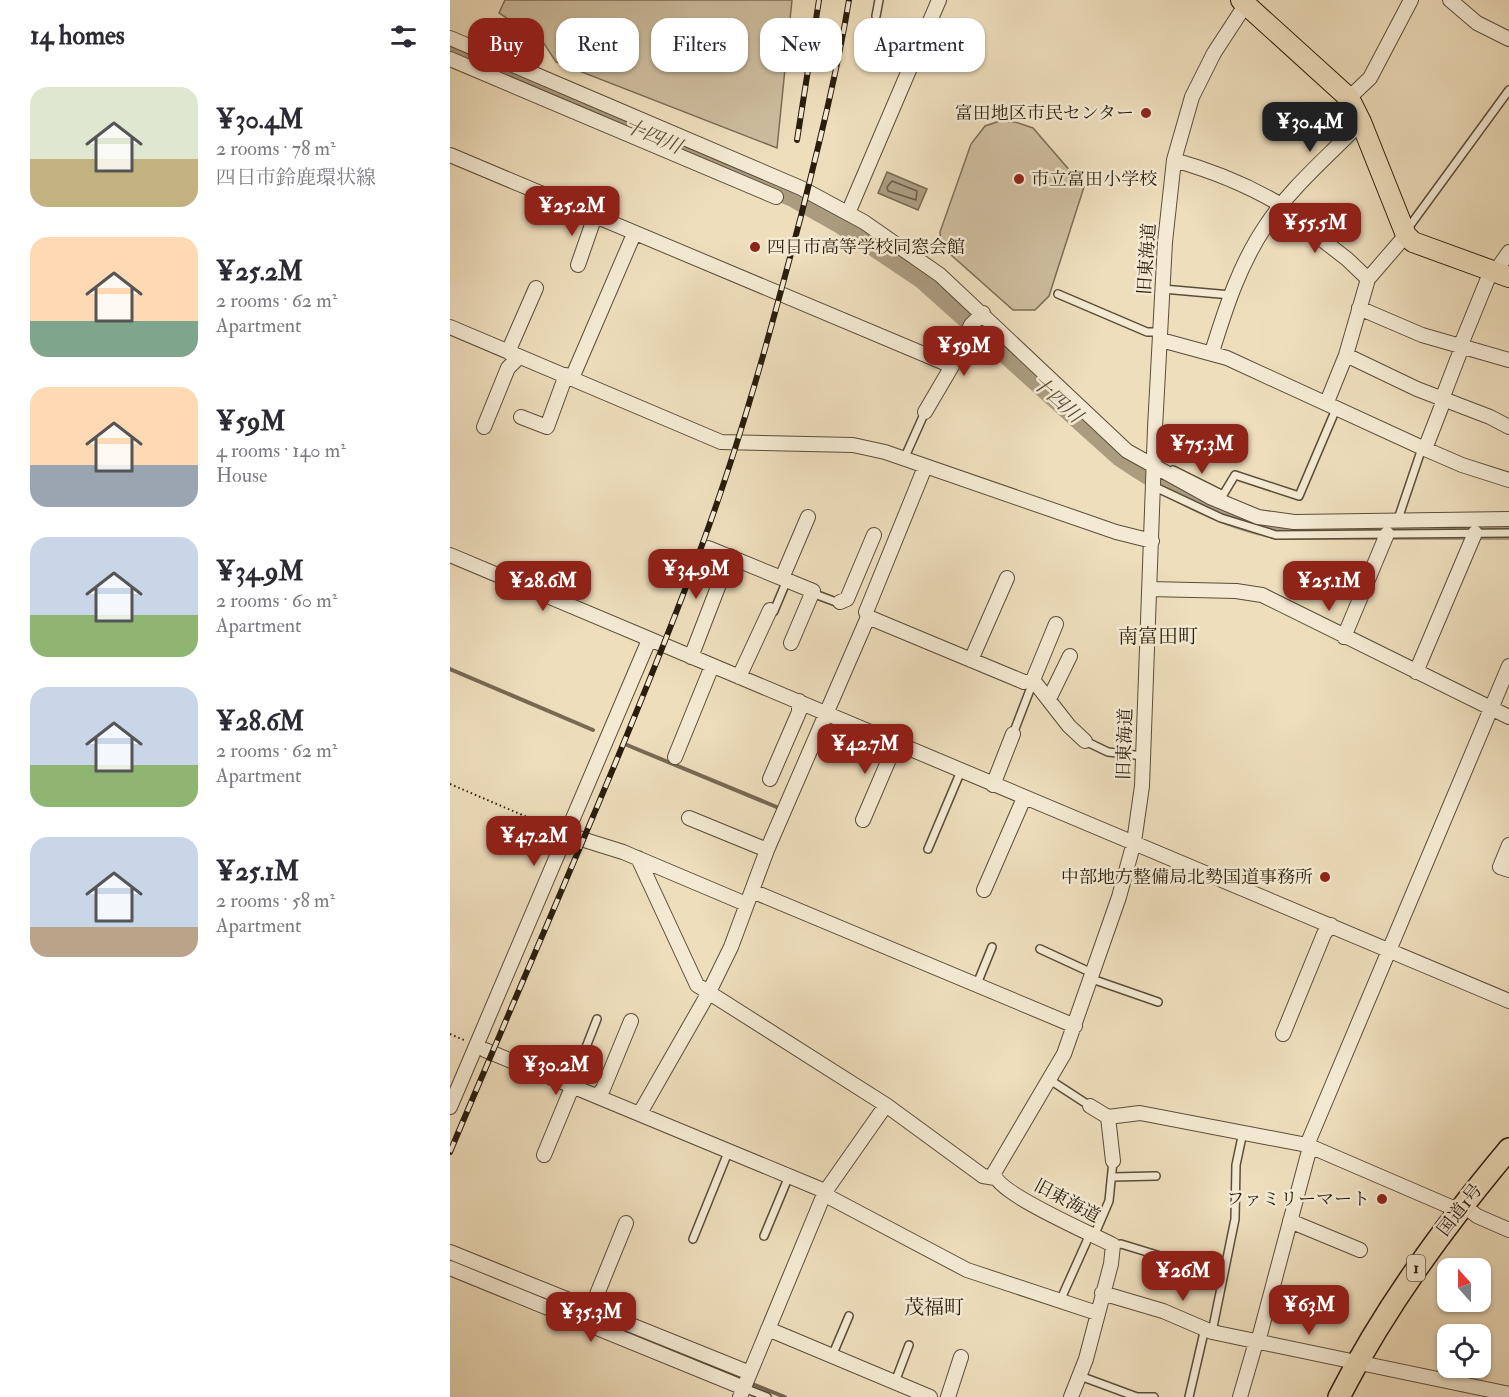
<!DOCTYPE html>
<meta charset="utf-8">
<style>
body{margin:0;font-family:"IM FELL Double Pica","Noto Serif JP",serif;background:#f7f7f7;color:#2b2b33;height:100vh;display:flex;flex-direction:column;font-size:22px;white-space:nowrap}
*{box-sizing:border-box;margin:0}
p{font-size:20px;color:#7c7c81}
.icon{flex:none;width:33px;height:33px;fill:none;stroke:currentColor;stroke-width:2;stroke-linecap:round;stroke-linejoin:round}
.map{position:relative;flex:1;overflow:hidden}
.sheet{display:flex;flex-direction:column;background:#fff;width:450px}
.sheet>*{flex:none}
.top-card{position:absolute;left:18px;top:18px;width:570px;height:54px;display:flex;gap:12px}
.needle{width:39px;rotate:339deg}
.controls{position:absolute;left:987px;top:1258px;display:grid;gap:12px}
.controls a{display:grid;place-items:center;width:54px;height:54px;border-radius:12px;background:#fff;box-shadow:0 2px 4px #0004;font-size:30px}
.price{position:absolute;translate:-50% -51px;padding:0 14px;border-radius:12px;background:#8f2418;color:#fff;font-size:20px;line-height:39px;filter:drop-shadow(0 2px 3px #0008)}
.price::after{content:'';position:absolute;left:50%;top:36px;width:18px;height:14px;margin-left:-9px;background:inherit;clip-path:polygon(0 0,100% 0,50% 100%)}
.price.selected{background:#222;color:#fff}
ul{padding:0;list-style:none}
li{display:flex;align-items:center;gap:18px;height:150px;padding:0 30px}
li span{display:grid;place-items:center;flex:none;width:168px;height:120px;border-radius:18px;color:#555}
li>.icon{margin-inline-start:auto}
span .icon{width:72px;height:72px;fill:#fffc;stroke-width:1}
li b{font-size:26px}
h2{display:flex;justify-content:space-between;align-items:center;height:72px;padding:0 30px;font-size:26px}
.tag{padding:0 21px;border-radius:18px;background:#fff;box-shadow:0 2px 4px #0004;font-size:21px;line-height:54px}
.tag.selected{background:#8f2418;color:#fff}
main{display:flex;flex:1;min-height:0}
.map>svg:first-child{display:block}
.pitch{fill:#cdbd9e;stroke:#7c6d56;stroke-width:1.5}
.water{fill:#ab9c80;stroke:#776952;stroke-width:1.5}
.lines{fill:none;stroke-linecap:round;stroke-linejoin:round}
.shore{stroke:#6a5c46;stroke-width:1.5}
.stream{stroke:#776952;stroke-width:4}
.river{stroke:#ab9c80;stroke-width:22}
.service-casing{stroke:#5b4d39;stroke-width:10}
.minor-casing{stroke:#5b4d39;stroke-width:16}
.primary-casing{stroke:#2a1d0d;stroke-width:22}
.trunk-casing{stroke:#2a1d0d;stroke-width:24}
.path{stroke:#2a1d0d;stroke-width:2;stroke-dasharray:1.5 3;stroke-linecap:butt}
.service{stroke:#f4ead3;stroke-width:7}
.minor{stroke:#f4ead3;stroke-width:14}
.primary{stroke:#eedebc;stroke-width:20}
.trunk{stroke:#eedebc;stroke-width:21}
.rail-casing{stroke:#2a1d0d;stroke-width:6}
.rail{stroke:#f4ead3;stroke-width:4;stroke-dasharray:11;stroke-linecap:butt}
.poi-dot{fill:#8f2418;stroke:#f4ead3;stroke-width:2}
.labels{text-anchor:middle;dominant-baseline:central;stroke-width:5;stroke-linejoin:round;paint-order:stroke}
.shield{fill:#f4ead3;stroke:#675a48;stroke-width:1.5}
.shield-label{font-size:16px;font-weight:bold;fill:#2a1d0d}
.poi-label{font-size:18px;fill:#2a1d0d;stroke:#f4ead3;text-anchor:end}
.street-label{font-size:18px;fill:#2a1d0d;stroke:#f4ead3}
.water-label{font-size:20px;font-style:italic;fill:#5e503b;stroke:#f4ead3}
.neighbourhood-label{font-size:20px;fill:#2a1d0d;stroke:#f4ead3}
</style>
<main>
<section class="sheet">
<h2>14 homes<svg class="icon" aria-label="filters" viewBox="0 0 24 24"><path d="M4 7h16M4 17h16"/><circle cx="9" cy="7" r="2"/><circle cx="15" cy="17" r="2"/></svg></h2>
<ul>
<li><span style="background:linear-gradient(#dfe7d0 60%,#c2b280 0)"><svg class="icon" aria-label="home" viewBox="0 0 24 24"><path d="M3 11l9-7 9 7M6 9v11h12V9"/></svg></span><div><b>¥30.4M</b><p>2 rooms · 78 m²</p><p>四日市鈴鹿環状線</p></div></li>
<li><span style="background:linear-gradient(#ffd9b3 70%,#7fa58c 0)"><svg class="icon" aria-label="home" viewBox="0 0 24 24"><path d="M3 11l9-7 9 7M6 9v11h12V9"/></svg></span><div><b>¥25.2M</b><p>2 rooms · 62 m²</p><p>Apartment</p></div></li>
<li><span style="background:linear-gradient(#ffd9b3 65%,#9aa5b1 0)"><svg class="icon" aria-label="home" viewBox="0 0 24 24"><path d="M3 11l9-7 9 7M6 9v11h12V9"/></svg></span><div><b>¥59M</b><p>4 rooms · 140 m²</p><p>House</p></div></li>
<li><span style="background:linear-gradient(#c9d6e8 65%,#8fb573 0)"><svg class="icon" aria-label="home" viewBox="0 0 24 24"><path d="M3 11l9-7 9 7M6 9v11h12V9"/></svg></span><div><b>¥34.9M</b><p>2 rooms · 60 m²</p><p>Apartment</p></div></li>
<li><span style="background:linear-gradient(#c9d6e8 65%,#8fb573 0)"><svg class="icon" aria-label="home" viewBox="0 0 24 24"><path d="M3 11l9-7 9 7M6 9v11h12V9"/></svg></span><div><b>¥28.6M</b><p>2 rooms · 62 m²</p><p>Apartment</p></div></li>
<li><span style="background:linear-gradient(#c9d6e8 75%,#b9a48a 0)"><svg class="icon" aria-label="home" viewBox="0 0 24 24"><path d="M3 11l9-7 9 7M6 9v11h12V9"/></svg></span><div><b>¥25.1M</b><p>2 rooms · 58 m²</p><p>Apartment</p></div></li>
</ul>
</section>
<div class="map">
<svg width="1059" height="1397" viewBox="0 0 1059 1397">
<rect width="100%" height="100%" fill="#eedebc"/>
<filter id="stains"><feTurbulence type="fractalNoise" baseFrequency=".00333" numOctaves="4"/><feColorMatrix values="0 0 0 0 .2 0 0 0 0 .09 0 0 0 0 .02 0 0 0 .5 -.17"/></filter>
<radialGradient id="worn" r=".72"><stop offset=".6" stop-color="#630" stop-opacity="0"/><stop offset="1" stop-color="#630" stop-opacity=".3"/></radialGradient>
<path class="pitch" d="M 55,0 L 342,0 L 327,148 L 106,62 L 93,42 L 49,13 Z
M 550,121 L 565,122 L 583,128 L 634,187 L 599,296 L 585,310 L 563,310 L 491,246 L 490,232 L 521,144 L 535,126 Z"/>
<path class="water" d="M 437,172 L 477,189 L 468,210 L 428,193 Z"/>
<g class="lines">
<path class="shore" d="M 442,181 L 467,191 L 466,200 L 438,191 L 437,187 Z"/>
<path class="stream" d="M 0,669 L 143,730
M 177,745 L 329,808
M 12,1264 L 293,1380
M 300,1383 L 335,1397"/>
<path class="river" d="M 0,49 L 343,196 L 391,223 L 474,279 L 671,456 C 714,486 788,527 840,529 L 1059,529"/>
<g class="service-casing">
<path id="service" d="M 426,16 L 429,0
M 956,231 L 1059,90
M 713,289 L 781,295
M 608,294 L 697,332 L 711,332
M 454,459 L 475,412
M 723,470 L 773,495 L 785,475 L 849,496 L 886,409
M 705,487 L 771,518 L 826,535 L 1059,533
M 948,519 L 972,448
M 362,593 L 386,602
M 321,610 L 324,611 L 337,580
M 563,734 L 583,682
M 635,741 L 658,752 L 693,756
M 478,849 L 511,771
M 590,949 L 642,973
M 642,979 L 708,1002
M 527,984 L 542,947
M 600,1080 L 640,1106
M 118,1084 L 124,1078 L 147,1019
M 662,1177 L 706,1176
M 314,1236 L 339,1176
M 644,1236 L 659,1201 L 663,1161
M 243,1239 L 279,1150
M 663,1245 L 671,1244 L 730,1262 L 750,1256 L 776,1262
M 610,1301 L 640,1234
M 762,1332 L 785,1219 L 786,1165 L 793,1132
M 382,1356 L 399,1316
M 630,1376 L 687,1397
M 445,1382 L 459,1345
M 294,1388 L 317,1397
M 689,1397 L 704,1397
M 739,1397 L 755,1328"/>
</g>
<g class="minor-casing">
<path id="minor" d="M 1000,0 L 1027,23 L 1059,39
M 0,38 L 351,188 L 414,222 L 490,275 L 677,451 L 760,497 L 808,517 L 844,522 L 1059,519
M 0,59 L 326,197
M 899,98 L 920,78 L 961,0
M 0,155 L 502,366
M 724,160 C 763,171 796,184 831,205
M 830,207 L 897,259 L 918,279
M 398,213 L 489,0
M 128,265 L 145,216
M 1045,272 L 1059,252
M 909,308 L 972,335 L 1059,360
M 0,327 L 271,442 L 403,445 L 435,452 L 666,532 L 702,541
M 711,340 L 777,358 L 975,449 L 1012,465 L 1059,480
M 1010,347 L 1041,271
M 58,352 L 86,288
M 762,352 C 776,307 790,263 817,224 C 842,186 880,155 911,122
M 896,355 L 967,389 L 1040,417 L 1059,427
M 122,378 L 184,234
M 992,399 L 1012,347
M 877,402 L 896,355 L 918,279 L 956,235
M 475,412 L 502,366 L 521,325 L 533,313
M 71,417 L 97,427 L 116,375
M 34,427 L 58,368 L 69,357
M 975,449 L 994,400
M 258,548 L 363,591 L 341,643
M 0,555 L 1059,1001
M 332,578 L 358,517
M 699,589 L 786,591 L 812,595 L 1059,717
M 390,602 L 397,599 L 424,535
M 418,617 L 574,682 L 583,680 L 619,726 L 635,741
M 894,637 L 937,534
M 241,657 L 280,556
M 521,660 L 557,578
M 966,672 L 1025,533
M 289,677 L 320,610
M 583,680 L 606,624
M 599,699 L 620,656
M 225,757 L 262,666
M 320,779 L 349,712 L 349,701
M 543,785 L 563,734
M 239,818 L 317,850
M 413,820 L 446,743
M 125,837 L 173,852 L 296,904
M 1059,845 L 1050,867 L 1059,870
M 188,858 L 247,985 L 436,1105 L 533,1176 L 545,1178
M 534,890 L 574,798
M 302,891 L 625,1026
M 833,1034 L 874,934 L 881,925
M 35,1050 L 370,1189 L 379,1197 L 517,1270 L 647,1313
M 147,1096 L 153,1089 L 181,1021
M 640,1106 L 658,1117 L 690,1113 L 857,1145 L 1008,1210
M 0,1107 L 199,640
M 190,1113 L 258,994 L 281,947 L 317,850 L 418,617 L 416,612 L 475,467
M 658,1117 L 663,1161
M 857,1145 L 1059,666
M 94,1155 L 123,1085
M 1013,1205 L 1027,1216 L 1059,1230
M 840,1221 L 910,1250
M 0,1252 L 300,1373
M 0,1268 L 294,1388
M 652,1293 L 713,1311 L 762,1332 L 1059,1394
M 141,1309 L 176,1223
M 318,1329 L 480,1397
M 808,1342 L 860,1147
M 290,1397 L 375,1192 L 436,1105
M 498,1397 L 511,1357
M 621,1397 L 636,1359 L 661,1264 L 663,1245 C 642,1234 546,1193 544,1173 L 614,1054 L 669,897 L 684,842 L 692,786 L 705,428 L 715,242 L 724,160 L 742,97 L 764,53 L 796,4
M 790,1397 L 806,1342"/>
</g>
<g class="primary-casing">
<path id="primary" d="M 791,0 L 899,98 L 911,122 L 956,235 L 963,242 L 1059,277"/>
</g>
<g class="trunk-casing">
<path id="trunk" d="M 889,1397 C 935,1307 994,1227 1059,1149"/>
</g>
<path class="path" d="M 0,784 L 105,829
M 0,1034 L 14,1040"/>
<use href="#service" class="service"/>
<use href="#minor" class="minor"/>
<use href="#primary" class="primary"/>
<use href="#trunk" class="trunk"/>
<g class="rail-casing">
<path id="rail" d="M 347,140 L 369,0
M 0,1152 C 85,950 175,750 252,545 C 292,437 322,326 351,216 C 369,144 387,73 399,0"/>
</g>
<use href="#rail" class="rail"/>
</g>
<g class="poi-dot">
<circle cx="696" cy="113" r="6"/>
<circle cx="569" cy="179" r="6"/>
<circle cx="305" cy="247" r="6"/>
<circle cx="875" cy="877" r="6"/>
<circle cx="932" cy="1199" r="6"/>
</g>
<g class="labels">
<rect class="shield" x="957" y="1255" width="18" height="26" rx="4.5"/>
<g class="shield-label">
<text x="966" y="1268">1</text>
</g>
<g class="poi-label">
<text x="684" y="113">富田地区市民センター</text>
<text x="581" y="179" text-anchor="start">市立富田小学校</text>
<text x="317" y="247" text-anchor="start">四日市高等学校同窓会館</text>
<text x="863" y="877">中部地方整備局北勢国道事務所</text>
<text x="920" y="1199">ファミリーマート</text>
</g>
<g class="street-label">
<text transform="translate(697 259) rotate(-86)">旧東海道</text>
<text transform="translate(675 744) rotate(-88)">旧東海道</text>
<text transform="translate(617 1201) rotate(28)">旧東海道</text>
<text transform="translate(1010 1210) rotate(-52)">国道1号</text>
</g>
<g class="water-label">
<text transform="translate(203 136) rotate(23)">十四川</text>
<text transform="translate(607 399) rotate(42)">十四川</text>
</g>
<g class="neighbourhood-label">
<text x="708" y="636">南富田町</text>
<text x="484" y="1307">茂福町</text>
</g>
</g>
<rect width="100%" height="100%" filter="url(#stains)"/>
<rect width="100%" height="100%" fill="url(#worn)"/>
</svg>
<div class="controls">
<a><svg class="needle" viewBox="-14 -14 28 28"><path d="M0-13l5 13h-10z" fill="#e53935"/><path d="M0 13l5-13h-10z" fill="#7c7c81"/></svg></a>
<a><svg class="icon" aria-label="locate" viewBox="0 0 24 24"><circle cx="12" cy="12" r="6"/><path d="M12 2v4M12 18v4M2 12h4M18 12h4"/></svg></a>
</div>
<b class="price selected" style="left:860px;top:153px">¥30.4M</b>
<b class="price" style="left:122px;top:237px">¥25.2M</b>
<b class="price" style="left:865px;top:254px">¥55.5M</b>
<b class="price" style="left:514px;top:377px">¥59M</b>
<b class="price" style="left:752px;top:475px">¥75.3M</b>
<b class="price" style="left:246px;top:600px">¥34.9M</b>
<b class="price" style="left:93px;top:612px">¥28.6M</b>
<b class="price" style="left:879px;top:612px">¥25.1M</b>
<b class="price" style="left:415px;top:775px">¥42.7M</b>
<b class="price" style="left:84px;top:867px">¥47.2M</b>
<b class="price" style="left:106px;top:1096px">¥30.2M</b>
<b class="price" style="left:733px;top:1302px">¥26M</b>
<b class="price" style="left:859px;top:1336px">¥63M</b>
<b class="price" style="left:141px;top:1343px">¥35.3M</b>
<div class="top-card">
<a class="tag selected">Buy</a>
<a class="tag">Rent</a>
<a class="tag">Filters</a>
<a class="tag">New</a>
<a class="tag">Apartment</a>
</div>
</div>
</main>
